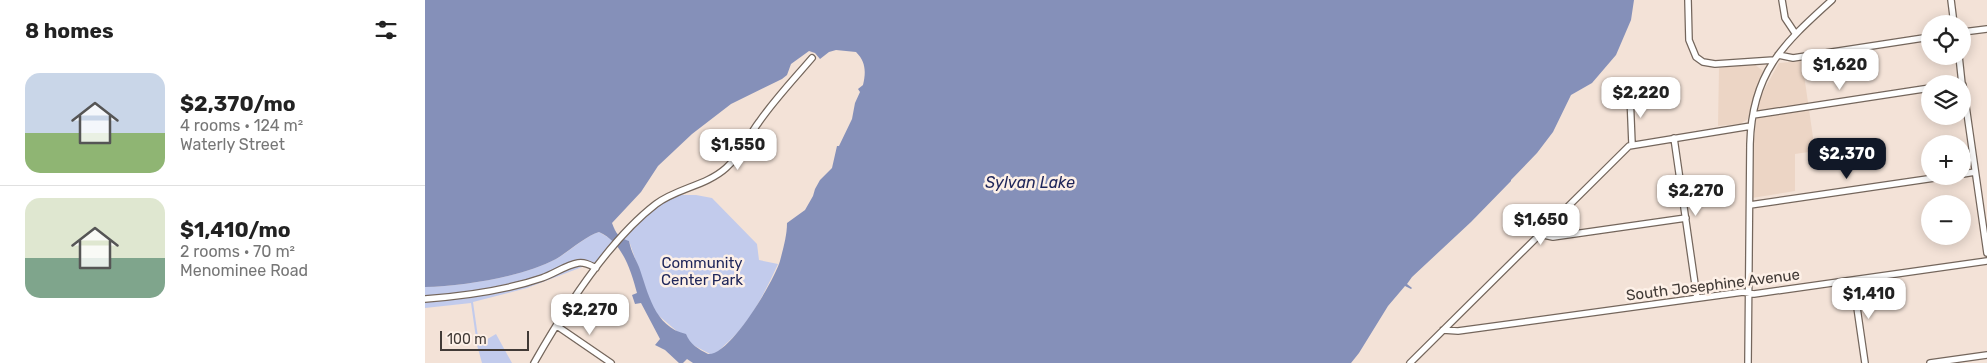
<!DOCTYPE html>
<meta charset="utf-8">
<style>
body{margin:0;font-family:Rubik,sans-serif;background:#f6f6f6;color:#222;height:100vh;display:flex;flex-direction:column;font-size:19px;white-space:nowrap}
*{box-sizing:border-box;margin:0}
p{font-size:16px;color:#767676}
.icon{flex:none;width:28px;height:28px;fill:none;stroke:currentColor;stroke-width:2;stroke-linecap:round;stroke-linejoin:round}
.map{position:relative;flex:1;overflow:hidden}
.details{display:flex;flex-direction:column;background:#fff;width:425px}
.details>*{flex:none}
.fabs{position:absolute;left:1496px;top:15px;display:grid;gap:10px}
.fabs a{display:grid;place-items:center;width:50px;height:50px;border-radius:50%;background:#fff;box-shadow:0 2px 12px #0003;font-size:25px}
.scale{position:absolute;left:15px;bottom:12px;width:89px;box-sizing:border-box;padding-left:5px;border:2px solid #413a36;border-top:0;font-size:14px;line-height:18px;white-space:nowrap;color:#413a36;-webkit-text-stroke:4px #fdf0e7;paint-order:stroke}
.price{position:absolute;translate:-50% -42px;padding:0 11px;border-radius:10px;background:#fff;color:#222;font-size:16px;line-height:32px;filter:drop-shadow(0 1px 2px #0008)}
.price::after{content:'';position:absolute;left:50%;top:30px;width:15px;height:11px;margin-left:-8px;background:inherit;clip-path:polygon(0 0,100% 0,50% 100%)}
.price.current{background:#111827;color:#fff}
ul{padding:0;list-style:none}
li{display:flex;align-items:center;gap:15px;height:125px;padding:0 25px}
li+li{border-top:1px solid #e0e0e0}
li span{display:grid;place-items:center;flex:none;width:140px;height:100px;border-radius:15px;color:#555}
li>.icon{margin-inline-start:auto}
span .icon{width:60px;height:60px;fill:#fffc;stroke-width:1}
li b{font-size:21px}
h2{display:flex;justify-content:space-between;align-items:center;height:60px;padding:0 25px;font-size:21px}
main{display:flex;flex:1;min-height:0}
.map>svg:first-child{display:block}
.built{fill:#ecd5c5}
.green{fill:#c2cbec}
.water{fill:#8590b9;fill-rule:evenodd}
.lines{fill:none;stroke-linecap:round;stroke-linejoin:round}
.minor-casing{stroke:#74665c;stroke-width:8}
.minor{stroke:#fff;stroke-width:5.5}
.labels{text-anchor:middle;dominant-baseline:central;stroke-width:5;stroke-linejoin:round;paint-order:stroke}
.park-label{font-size:15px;fill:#20275b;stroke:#fdf0e7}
.street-label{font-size:15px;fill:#413a36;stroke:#fdf0e7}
.water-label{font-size:16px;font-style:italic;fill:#1e2559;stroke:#fdf0e7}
</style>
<main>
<section class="details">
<h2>8 homes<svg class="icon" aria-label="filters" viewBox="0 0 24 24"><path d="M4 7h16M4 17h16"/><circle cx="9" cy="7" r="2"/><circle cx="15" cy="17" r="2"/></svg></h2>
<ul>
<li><span style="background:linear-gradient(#c9d6e8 60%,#8fb573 0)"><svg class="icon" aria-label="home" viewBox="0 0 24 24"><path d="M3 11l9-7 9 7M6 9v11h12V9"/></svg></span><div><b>$2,370/mo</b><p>4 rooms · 124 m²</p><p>Waterly Street</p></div></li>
<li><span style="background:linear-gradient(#dfe7d0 60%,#7fa58c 0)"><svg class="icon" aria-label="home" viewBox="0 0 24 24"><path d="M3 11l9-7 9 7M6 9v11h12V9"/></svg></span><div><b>$1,410/mo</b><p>2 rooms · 70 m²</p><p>Menominee Road</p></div></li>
</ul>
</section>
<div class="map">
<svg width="1562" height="363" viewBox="0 0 1562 363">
<rect width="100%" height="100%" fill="#f3e2d7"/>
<path class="built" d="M 1377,61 L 1390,151 L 1370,154 L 1370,191 L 1327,198 L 1329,140 L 1333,104 L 1339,90 L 1354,63 Z
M 1329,64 L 1338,71 L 1331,90 L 1323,119 L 1315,124 L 1293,126 L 1294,68 Z"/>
<path class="green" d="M 256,195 L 271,195 L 287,198 L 332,244 L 334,260 L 353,264 C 340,292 325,323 302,343 C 297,347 294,352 287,355 L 268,345 L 233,315 L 226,304 L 204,241 L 198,240 C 215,223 232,201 256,195 Z
M 174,232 L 189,241 L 173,261 L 102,288 L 48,302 L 54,344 L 71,334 L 87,363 L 57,363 L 52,345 L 46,303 L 0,308 L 0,287 C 39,286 97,277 131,259 C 144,252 162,235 174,232 Z"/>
<path class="water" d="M 0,0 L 1209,0 L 1206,20 L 1191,55 L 1167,83 L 1146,95 L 1128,132 L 1112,153 L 1086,180 L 1086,181 L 1046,222 L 987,277 L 982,284 L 987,288 L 986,289 L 980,286 L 963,306 L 934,353 L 926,363 L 268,363 L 262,359 L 258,363 L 254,363 L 240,350 L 230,345 L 235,339 L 216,303 L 210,304 L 207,295 L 212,293 C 206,270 197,242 174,232 C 162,235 143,252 131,259 C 97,277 39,286 0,287 ZM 411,50 L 431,52 C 441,62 441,72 438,85 L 433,89 L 435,92 L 430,103 L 427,119 L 414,146 L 412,146 L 407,168 L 395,180 L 390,189 L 388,196 L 380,210 L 362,223 C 362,236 358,249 355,261 C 349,281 305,356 283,354 C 273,349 265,344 261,334 C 229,327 223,292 214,267 C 210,258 206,251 204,241 C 194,238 191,234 187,223 L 216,192 L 233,166 L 267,134 L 306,104 L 357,79 L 362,75 L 366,64 L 384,51 L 390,53 L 395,59 L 404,52 Z"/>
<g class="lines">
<g class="minor-casing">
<path id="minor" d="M 1263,0 L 1264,40 L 1271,57 L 1278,62 L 1290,64 L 1349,60
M 1357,0 L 1360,18 L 1370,33
M 1526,0 L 1529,24
M 1538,32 L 1562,29
M 1353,55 L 1368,58 L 1505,37
M 1534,56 L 1537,84
M 1538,85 L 1562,253
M 1205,95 L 1207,144
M 1328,115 L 1505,88
M 1249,138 L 1272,298
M 1538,174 L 1550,172
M 1325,205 L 1523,176
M 1114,234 L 1128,237 L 1261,218
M 1428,280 L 1440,363
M 0,299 C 40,296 79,291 117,278 C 129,274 141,265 153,263 C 160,262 165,265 171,268
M 132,326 L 186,363
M 1018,330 L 1033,331 L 1318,292 L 1329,294 L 1562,261
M 109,363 C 138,312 184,240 231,204 C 252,188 281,186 301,168 C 316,155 322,138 334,122 C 350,99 369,79 387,58
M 985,363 L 1204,146 L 1326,126
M 1323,363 L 1325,144 C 1327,73 1357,45 1407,0
M 1505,363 L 1562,355"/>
</g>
<use href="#minor" class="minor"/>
</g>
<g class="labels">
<g class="park-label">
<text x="277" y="263">Community<tspan x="277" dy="17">Center Park</tspan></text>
</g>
<g class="street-label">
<text transform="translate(1288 285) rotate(-7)">South Josephine Avenue</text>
</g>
<g class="water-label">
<text x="605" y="182">Sylvan Lake</text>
</g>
</g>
</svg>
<div class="fabs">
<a><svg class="icon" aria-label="locate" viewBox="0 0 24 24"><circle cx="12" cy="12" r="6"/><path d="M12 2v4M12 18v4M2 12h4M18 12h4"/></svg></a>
<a><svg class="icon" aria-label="layers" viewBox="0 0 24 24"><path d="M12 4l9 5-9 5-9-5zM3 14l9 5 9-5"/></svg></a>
<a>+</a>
<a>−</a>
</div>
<div class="scale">100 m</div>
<b class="price" style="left:1415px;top:91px">$1,620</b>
<b class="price" style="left:1216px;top:119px">$2,220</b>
<b class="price" style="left:313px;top:171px">$1,550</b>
<b class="price current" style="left:1422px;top:180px">$2,370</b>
<b class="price" style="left:1271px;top:217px">$2,270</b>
<b class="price" style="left:1116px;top:246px">$1,650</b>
<b class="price" style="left:1444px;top:320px">$1,410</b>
<b class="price" style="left:165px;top:336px">$2,270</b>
</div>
</main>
